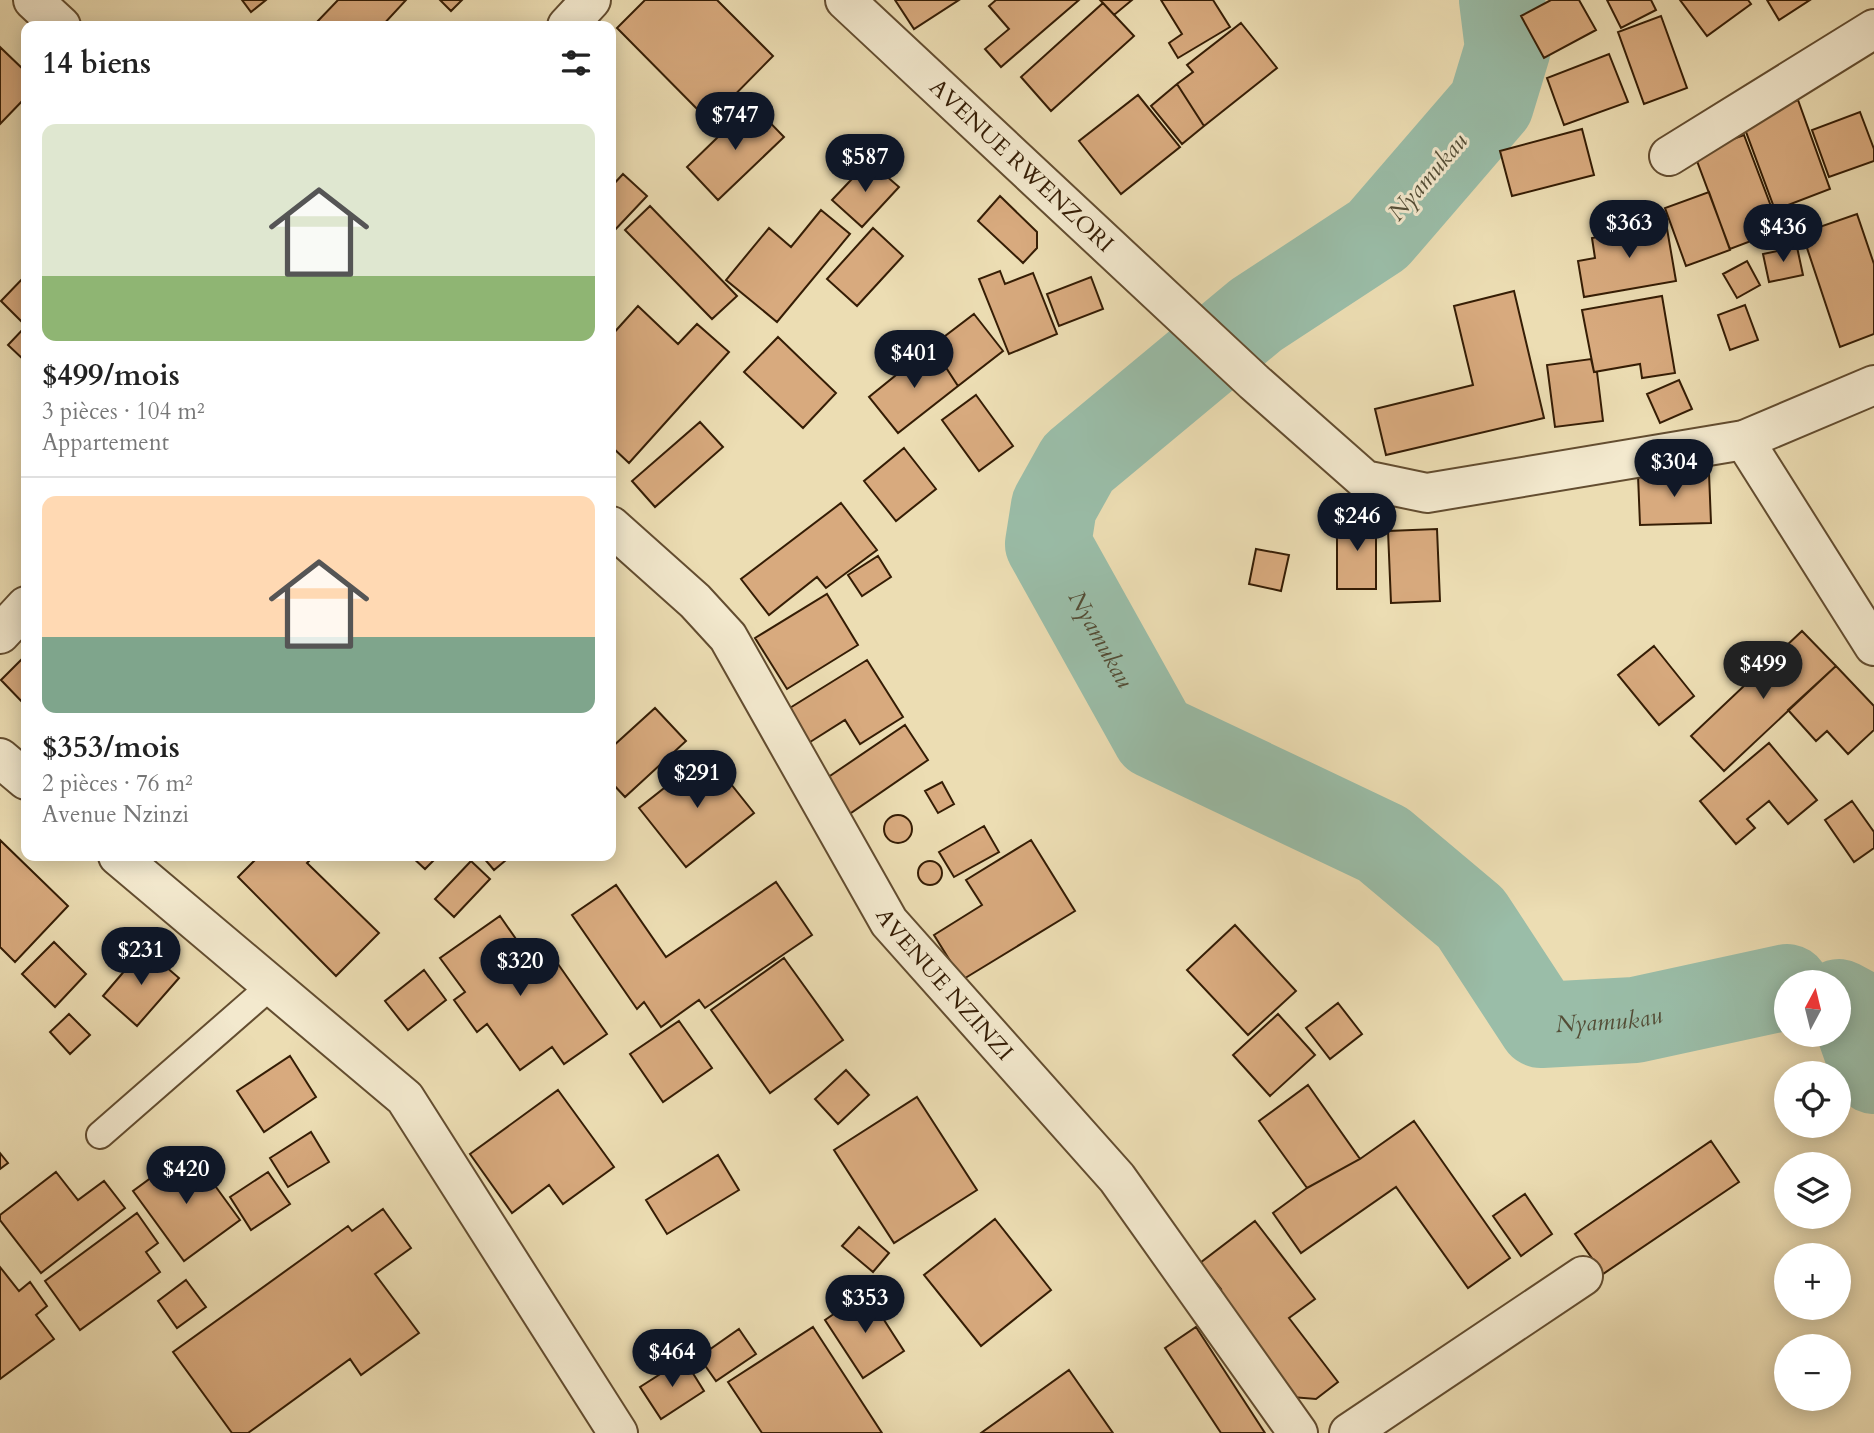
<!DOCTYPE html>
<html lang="fr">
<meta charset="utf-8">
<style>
body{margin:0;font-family:Cardo,serif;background:#f6f6f6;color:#222;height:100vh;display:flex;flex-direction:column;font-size:26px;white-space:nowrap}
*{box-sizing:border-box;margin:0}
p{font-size:23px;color:#767676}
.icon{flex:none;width:38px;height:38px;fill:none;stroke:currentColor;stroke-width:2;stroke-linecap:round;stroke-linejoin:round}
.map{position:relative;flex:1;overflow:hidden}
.sheet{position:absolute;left:21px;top:21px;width:595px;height:840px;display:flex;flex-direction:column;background:#fff;border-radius:14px;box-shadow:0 4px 18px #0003}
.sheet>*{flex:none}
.needle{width:46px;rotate:7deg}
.buttons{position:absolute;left:1774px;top:970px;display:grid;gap:14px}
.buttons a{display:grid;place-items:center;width:77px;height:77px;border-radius:50%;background:#fff;box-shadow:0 4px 18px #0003;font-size:35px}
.price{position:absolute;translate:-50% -60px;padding:0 16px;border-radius:24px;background:#111827;color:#fff;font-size:23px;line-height:46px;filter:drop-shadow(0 2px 4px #0008)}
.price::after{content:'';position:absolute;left:50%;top:42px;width:21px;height:16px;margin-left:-10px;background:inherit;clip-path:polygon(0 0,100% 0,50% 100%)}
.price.current{background:#222;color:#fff}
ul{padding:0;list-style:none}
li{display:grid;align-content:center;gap:14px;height:371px;padding:0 21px}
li+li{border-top:2px solid #e0e0e0}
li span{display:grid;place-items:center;height:217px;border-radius:14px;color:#555}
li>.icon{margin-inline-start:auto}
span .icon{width:126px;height:126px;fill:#fffc;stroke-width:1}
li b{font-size:30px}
h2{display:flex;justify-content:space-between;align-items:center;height:84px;padding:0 21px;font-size:30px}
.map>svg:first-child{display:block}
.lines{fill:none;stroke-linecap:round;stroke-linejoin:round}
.river{stroke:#9abda8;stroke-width:86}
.building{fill:#d8aa7e;stroke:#351d05;stroke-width:2}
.lane-casing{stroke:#634d30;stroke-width:30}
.street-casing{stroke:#634d30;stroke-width:42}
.lane{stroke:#f3e9ce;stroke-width:26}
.street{stroke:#f3e9ce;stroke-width:38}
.labels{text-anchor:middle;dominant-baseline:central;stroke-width:6;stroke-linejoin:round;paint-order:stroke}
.street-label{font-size:23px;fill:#351d05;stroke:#f3e9ce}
.water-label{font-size:24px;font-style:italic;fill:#534d36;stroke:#f3e9ce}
</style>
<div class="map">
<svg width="1874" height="1433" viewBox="0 0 1874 1433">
<rect width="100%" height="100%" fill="#ecddb3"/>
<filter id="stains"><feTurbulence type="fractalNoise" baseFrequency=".00286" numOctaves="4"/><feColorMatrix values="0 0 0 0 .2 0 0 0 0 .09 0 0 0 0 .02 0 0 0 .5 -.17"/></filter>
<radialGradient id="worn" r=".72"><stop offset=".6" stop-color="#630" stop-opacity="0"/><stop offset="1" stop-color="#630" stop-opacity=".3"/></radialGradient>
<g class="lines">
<g class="river">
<path id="s1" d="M 1502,0 L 1508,48 L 1491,104 L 1378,235 L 1256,315 L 1078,463 L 1054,506 L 1048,544 L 1155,736 L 1383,844 L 1471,918 L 1541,1025 L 1635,1020 L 1787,987"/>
<path d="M 1839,1002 L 1852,1009 L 1874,1071"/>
</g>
</g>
<path class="building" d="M 242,0 L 266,0 L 251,12 Z
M 338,0 L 406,0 L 382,26 L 317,26 L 315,24 Z
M 440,0 L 462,0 L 451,11 Z
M 645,0 L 717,0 L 773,56 L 709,121 L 617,28 Z
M 895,0 L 959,0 L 914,29 Z
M 996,0 L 1079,0 L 1001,67 L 985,49 L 1009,29 L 989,6 Z
M 1100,0 L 1132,0 L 1114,15 Z
M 1161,0 L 1213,0 L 1230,27 L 1178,58 L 1169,43 L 1182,34 Z
M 1551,0 L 1579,0 L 1596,30 L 1544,58 L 1521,16 Z
M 1607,0 L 1651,0 L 1656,10 L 1621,28 Z
M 1680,0 L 1748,0 L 1751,4 L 1707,36 Z
M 1767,0 L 1810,0 L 1779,20 Z
M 1103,3 L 1134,36 L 1051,111 L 1021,77 Z
M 1661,16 L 1687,88 L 1644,104 L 1618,32 Z
M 1241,23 L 1277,68 L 1204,126 L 1177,84 L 1193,72 L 1187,65 Z
M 0,47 L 26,72 L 26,97 L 0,124 Z
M 1609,54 L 1628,102 L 1564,125 L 1547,78 Z
M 1177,84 L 1204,126 L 1182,144 L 1151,106 Z
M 1138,95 L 1180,147 L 1121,194 L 1079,141 Z
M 1798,100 L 1830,189 L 1775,210 L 1742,121 Z
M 752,104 L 784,137 L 718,200 L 687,167 Z
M 1860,112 L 1874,149 L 1874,161 L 1829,177 L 1812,130 Z
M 1582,129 L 1594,175 L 1512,196 L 1500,151 Z
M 1744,135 L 1780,230 L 1730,249 L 1694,153 Z
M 869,161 L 899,187 L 862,227 L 832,200 Z
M 623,174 L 647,196 L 612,233 L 611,187 Z
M 1709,192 L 1730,250 L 1686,266 L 1665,208 Z
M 1000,196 L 1037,232 L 1037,248 L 1023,263 L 978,221 Z
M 650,206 L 737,296 L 712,319 L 625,230 Z
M 821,210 L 850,234 L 777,322 L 726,280 L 769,228 L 791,247 Z
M 1857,214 L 1874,264 L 1874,334 L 1840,347 L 1802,233 Z
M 1665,217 L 1676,281 L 1584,297 L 1578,261 L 1595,258 L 1592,238 L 1628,232 L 1627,224 Z
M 873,228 L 903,256 L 857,306 L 827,279 Z
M 1797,247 L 1803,275 L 1769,282 L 1763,254 Z
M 1747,261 L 1760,285 L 1737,298 L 1723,274 Z
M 1000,271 L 1005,284 L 1033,273 L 1057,334 L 1009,354 L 979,279 Z
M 26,275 L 26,326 L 1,301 Z
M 1091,277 L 1103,309 L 1059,326 L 1047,294 Z
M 1514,291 L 1544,418 L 1386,455 L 1375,409 L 1473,385 L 1454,306 Z
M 1662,296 L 1675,373 L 1642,378 L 1640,364 L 1594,372 L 1582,310 Z
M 1745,305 L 1758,340 L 1730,350 L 1718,315 Z
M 638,306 L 678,344 L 697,324 L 729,352 L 629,463 L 611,446 L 611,336 Z
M 974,314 L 1003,351 L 958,386 L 932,346 Z
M 26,326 L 26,362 L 8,345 Z
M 778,337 L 836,393 L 803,428 L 744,372 Z
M 932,346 L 958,386 L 898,433 L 869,397 Z
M 1591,359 L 1594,372 L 1597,372 L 1603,421 L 1555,427 L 1547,365 Z
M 1679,380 L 1692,409 L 1660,423 L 1647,394 Z
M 976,395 L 1013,446 L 979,471 L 942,420 Z
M 700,422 L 723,447 L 655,507 L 632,481 Z
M 904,448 L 936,489 L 896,521 L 864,481 Z
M 1709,473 L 1711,523 L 1640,525 L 1638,475 Z
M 841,503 L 877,550 L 826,588 L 817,577 L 769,615 L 741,579 Z
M 1337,518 L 1376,518 L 1376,589 L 1337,589 Z
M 1437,529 L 1440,601 L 1391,603 L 1388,531 Z
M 1256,549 L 1289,555 L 1281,591 L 1249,584 Z
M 878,556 L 891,577 L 862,596 L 848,575 Z
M 827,594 L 858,645 L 787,689 L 755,638 Z
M 1802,631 L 1836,666 L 1724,771 L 1691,736 Z
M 1654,646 L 1694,696 L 1659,725 L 1618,675 Z
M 26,655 L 26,706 L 1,680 Z
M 867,660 L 903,717 L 860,744 L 845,720 L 807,744 L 785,711 Z
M 1836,666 L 1874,706 L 1874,730 L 1848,754 L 1827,731 L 1816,741 L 1788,710 Z
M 655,708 L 686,741 L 625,797 L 611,782 L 611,748 Z
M 905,725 L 928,760 L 848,815 L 824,780 Z
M 1769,743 L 1817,800 L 1788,824 L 1769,801 L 1747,819 L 1755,828 L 1736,844 L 1700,801 Z
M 707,754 L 754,813 L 686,867 L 639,808 Z
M 942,782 L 954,804 L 938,813 L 925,791 Z
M 1852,801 L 1874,832 L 1874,848 L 1854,862 L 1825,820 Z
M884 829a14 14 0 1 1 28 0a14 14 0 1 1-28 0Z
M 984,826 L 999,852 L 954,877 L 939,852 Z
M 0,840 L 68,906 L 15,962 L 0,947 Z
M 1031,840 L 1075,911 L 962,980 L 934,935 L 982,905 L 966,880 Z
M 259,856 L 314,856 L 307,863 L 379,933 L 336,976 L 238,877 Z
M 411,856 L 438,856 L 425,869 Z
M 482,856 L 511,856 L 494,870 Z
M918 873a12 12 0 1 1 24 0a12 12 0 1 1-24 0Z
M 471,861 L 490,879 L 454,917 L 435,899 Z
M 776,882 L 812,935 L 705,1008 L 699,1000 L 661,1027 L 644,1002 L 637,1009 L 572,915 L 616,885 L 666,957 Z
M 500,916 L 541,975 L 558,964 L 607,1034 L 564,1064 L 552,1047 L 520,1070 L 487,1024 L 477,1032 L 454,1000 L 465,992 L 440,958 Z
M 1235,925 L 1296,991 L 1248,1035 L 1187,970 Z
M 54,942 L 86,974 L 55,1007 L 22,974 Z
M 144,948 L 179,978 L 137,1026 L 103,996 Z
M 784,958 L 843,1040 L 770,1093 L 711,1010 Z
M 424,970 L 446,1000 L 408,1030 L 385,1001 Z
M 1338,1003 L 1362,1034 L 1330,1059 L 1306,1028 Z
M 69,1014 L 90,1035 L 70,1054 L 50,1032 Z
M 1278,1014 L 1315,1055 L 1270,1096 L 1233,1055 Z
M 679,1021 L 712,1068 L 663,1102 L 630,1054 Z
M 290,1056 L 316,1097 L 264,1132 L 237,1091 Z
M 846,1070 L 869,1095 L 838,1124 L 815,1099 Z
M 1308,1085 L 1360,1159 L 1307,1188 L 1259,1121 Z
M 558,1090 L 614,1167 L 563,1204 L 549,1185 L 512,1213 L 470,1154 Z
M 917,1097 L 977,1190 L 894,1243 L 834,1150 Z
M 1414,1121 L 1510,1258 L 1468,1288 L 1396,1187 L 1301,1253 L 1273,1213 L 1307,1188 L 1360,1159 Z
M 311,1132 L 329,1162 L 288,1187 L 270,1158 Z
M 1711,1141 L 1739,1182 L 1603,1274 L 1575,1234 Z
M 189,1150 L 240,1220 L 184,1261 L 133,1191 Z
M 0,1153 L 8,1163 L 0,1169 Z
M 718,1155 L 739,1190 L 667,1234 L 646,1200 Z
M 56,1172 L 78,1200 L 104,1181 L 125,1208 L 41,1273 L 0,1220 L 0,1215 Z
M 268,1172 L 290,1204 L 251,1230 L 230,1197 Z
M 1525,1194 L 1552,1234 L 1521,1256 L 1493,1216 Z
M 383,1209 L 411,1248 L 375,1274 L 419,1333 L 361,1375 L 350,1359 L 248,1433 L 232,1433 L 173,1352 L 348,1226 L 352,1231 Z
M 137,1213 L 158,1243 L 146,1252 L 160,1272 L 80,1330 L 45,1281 Z
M 995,1219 L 1051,1290 L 981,1346 L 924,1275 Z
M 1255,1221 L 1315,1299 L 1289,1318 L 1338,1382 L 1316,1399 L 1267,1395 L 1199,1306 L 1221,1289 L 1200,1263 Z
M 859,1227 L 889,1253 L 873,1272 L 842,1246 Z
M 0,1267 L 19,1291 L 30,1282 L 47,1306 L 36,1315 L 54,1339 L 0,1379 Z
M 186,1280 L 206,1307 L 177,1328 L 158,1301 Z
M 866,1292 L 904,1351 L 863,1378 L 825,1320 Z
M 813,1327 L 882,1433 L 762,1433 L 728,1382 Z
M 1196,1327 L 1265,1433 L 1221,1433 L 1165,1348 Z
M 739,1329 L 756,1354 L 716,1381 L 699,1357 Z
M 684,1359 L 704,1391 L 661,1419 L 640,1387 Z
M 1069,1370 L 1113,1433 L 981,1433 Z"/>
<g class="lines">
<g class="lane-casing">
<path id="lane" d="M 100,1135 L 273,984"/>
</g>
<g class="street-casing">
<g id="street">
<path d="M 33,0 L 61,26"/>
<path id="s2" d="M 845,0 L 1254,382 L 1365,480 L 1427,493 L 1744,440 L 1874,385"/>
<path d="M 567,26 L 591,0"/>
<path d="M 1669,156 L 1874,29"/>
<path d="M 1744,440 L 1874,646"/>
<path id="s3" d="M 611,526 L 695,601 L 728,637 L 889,922 L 1117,1178 L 1298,1433"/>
<path d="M 0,634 L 26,606"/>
<path d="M 0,758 L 26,780"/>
<path d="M 118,856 L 405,1098 L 618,1433"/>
<path d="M 1349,1433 L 1583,1276"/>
</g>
</g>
<use href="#lane" class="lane"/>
<use href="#street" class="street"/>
</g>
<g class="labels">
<g class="street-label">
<text stroke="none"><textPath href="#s2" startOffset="242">AVENUE RWENZORI</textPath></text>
<text stroke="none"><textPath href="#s3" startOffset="572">AVENUE NZINZI</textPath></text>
</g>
<g class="water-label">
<text transform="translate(1428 177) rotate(-49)">Nyamukau</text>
<text stroke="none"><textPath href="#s1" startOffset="854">Nyamukau</textPath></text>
<text stroke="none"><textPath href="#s1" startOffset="1528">Nyamukau</textPath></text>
</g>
</g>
<rect width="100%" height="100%" filter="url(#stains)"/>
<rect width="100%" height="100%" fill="url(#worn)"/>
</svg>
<div class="buttons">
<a><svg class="needle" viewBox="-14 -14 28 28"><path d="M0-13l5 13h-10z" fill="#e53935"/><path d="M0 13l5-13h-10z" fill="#767676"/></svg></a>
<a><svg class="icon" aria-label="locate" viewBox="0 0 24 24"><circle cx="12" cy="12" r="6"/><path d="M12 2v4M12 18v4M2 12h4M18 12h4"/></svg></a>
<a><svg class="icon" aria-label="layers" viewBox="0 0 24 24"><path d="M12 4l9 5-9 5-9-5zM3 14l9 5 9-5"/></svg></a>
<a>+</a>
<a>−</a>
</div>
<b class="price" style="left:735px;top:152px">$747</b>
<b class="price" style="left:865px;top:194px">$587</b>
<b class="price" style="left:1629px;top:260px">$363</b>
<b class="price" style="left:1783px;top:264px">$436</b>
<b class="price" style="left:914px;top:390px">$401</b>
<b class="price" style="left:1674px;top:499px">$304</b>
<b class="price" style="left:1357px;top:553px">$246</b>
<b class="price current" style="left:1763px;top:701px">$499</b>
<b class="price" style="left:697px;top:810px">$291</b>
<b class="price" style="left:141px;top:987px">$231</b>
<b class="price" style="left:520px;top:998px">$320</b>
<b class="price" style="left:186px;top:1206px">$420</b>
<b class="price" style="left:865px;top:1335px">$353</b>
<b class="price" style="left:672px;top:1389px">$464</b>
<section class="sheet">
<h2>14 biens<svg class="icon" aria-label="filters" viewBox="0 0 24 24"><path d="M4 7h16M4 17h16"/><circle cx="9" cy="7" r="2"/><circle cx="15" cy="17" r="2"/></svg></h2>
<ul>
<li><span style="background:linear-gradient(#dfe7d0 70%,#8fb573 0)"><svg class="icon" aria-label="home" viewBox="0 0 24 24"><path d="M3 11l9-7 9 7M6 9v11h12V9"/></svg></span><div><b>$499/mois</b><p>3 pièces · 104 m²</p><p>Appartement</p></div></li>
<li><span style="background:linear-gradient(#ffd9b3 65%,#7fa58c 0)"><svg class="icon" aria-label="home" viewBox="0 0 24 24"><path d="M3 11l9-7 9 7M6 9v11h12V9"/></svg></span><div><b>$353/mois</b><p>2 pièces · 76 m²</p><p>Avenue Nzinzi</p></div></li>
</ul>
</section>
</div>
